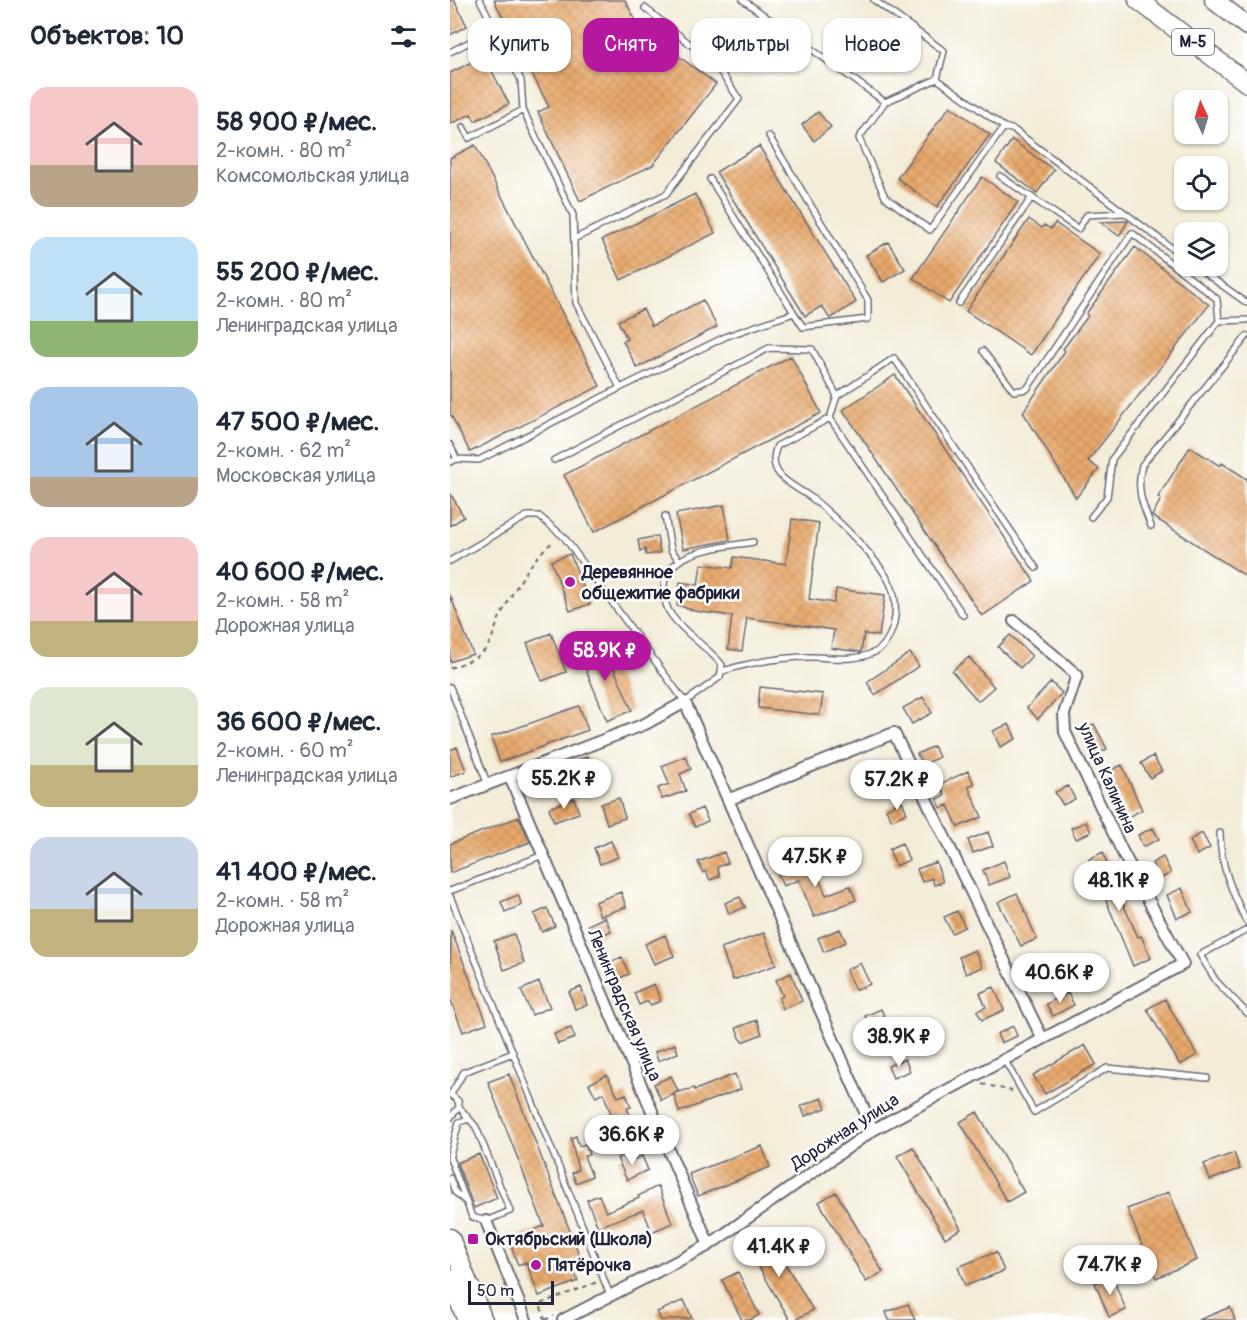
<!DOCTYPE html>
<html lang="ru">
<meta charset="utf-8">
<style>
body{margin:0;font-family:Pangolin,sans-serif;background:#f2f2f3;color:#1f2937;height:100vh;display:flex;flex-direction:column;font-size:22px;white-space:nowrap}
*{box-sizing:border-box;margin:0}
p{font-size:20px;color:#747a83}
.icon{flex:none;width:33px;height:33px;fill:none;stroke:currentColor;stroke-width:2;stroke-linecap:round;stroke-linejoin:round}
.map{position:relative;flex:1;overflow:hidden}
.side{display:flex;flex-direction:column;background:#fff;width:450px}
.side>*{flex:none}
.hud{position:absolute;left:18px;top:18px;width:570px;height:54px;display:flex;gap:12px}
.needle{width:39px;rotate:356deg}
.fabs{position:absolute;left:724px;top:90px;display:grid;gap:12px}
.fabs a{display:grid;place-items:center;width:54px;height:54px;border-radius:12px;background:#fff;box-shadow:0 2px 4px #0004;font-size:30px}
.scale{position:absolute;left:18px;bottom:15px;width:86px;box-sizing:border-box;padding-left:6px;border:3px solid #22223b;border-top:0;font-size:16px;line-height:21px;white-space:nowrap;color:#22223b;-webkit-text-stroke:4px #fff;paint-order:stroke}
.price{position:absolute;translate:-50% -51px;padding:0 14px;border-radius:21px;background:#fff;color:#222;font-size:20px;line-height:39px;filter:drop-shadow(0 2px 3px #0008)}
.price::after{content:'';position:absolute;left:50%;top:36px;width:18px;height:14px;margin-left:-9px;background:inherit;clip-path:polygon(0 0,100% 0,50% 100%)}
.price.current{background:#b5179e;color:#fff}
ul{padding:0;list-style:none}
li{display:flex;align-items:center;gap:18px;height:150px;padding:0 30px}
li span{display:grid;place-items:center;flex:none;width:168px;height:120px;border-radius:18px;color:#555}
li>.icon{margin-inline-start:auto}
span .icon{width:72px;height:72px;fill:#fffc;stroke-width:1}
li b{font-size:26px}
h2{display:flex;justify-content:space-between;align-items:center;height:72px;padding:0 30px;font-size:26px}
.tag{padding:0 21px;border-radius:18px;background:#fff;box-shadow:0 2px 4px #0004;font-size:21px;line-height:54px}
.tag.current{background:#b5179e;color:#fff}
main{display:flex;flex:1;min-height:0}
.map>svg:first-child{display:block}
.building{fill:url(#building-cross-hatch)}
.lines{fill:none;stroke-linecap:round;stroke-linejoin:round}
.service-casing{stroke:#6b6972;stroke-width:8}
.minor-casing{stroke:#6b6972;stroke-width:14}
.primary-casing{stroke:#6b6972;stroke-width:21}
.trunk-casing{stroke:#6b6972;stroke-width:21}
.path{stroke:#6b6972;stroke-width:2;stroke-dasharray:4.5 4.5;stroke-linecap:butt}
.service{stroke:#fff;stroke-width:5}
.minor{stroke:#fff;stroke-width:10}
.primary{stroke:#fff;stroke-width:18}
.trunk{stroke:#fff;stroke-width:18}
.poi-dot{fill:#b5179e;stroke:#fff;stroke-width:2}
.labels{text-anchor:middle;dominant-baseline:central;stroke-width:5;stroke-linejoin:round;paint-order:stroke}
.shield{fill:#fff;stroke:#646476;stroke-width:1.5}
.shield-label{font-size:16px;font-weight:bold;fill:#22223b}
.poi-label{font-size:18px;font-weight:bold;fill:#22223b;stroke:#fff;text-anchor:start}
.street-label{font-size:18px;fill:#22223b;stroke:#fff}
</style>
<main>
<section class="side">
<h2>Объектов: 10<svg class="icon" aria-label="filters" viewBox="0 0 24 24"><path d="M4 7h16M4 17h16"/><circle cx="9" cy="7" r="2"/><circle cx="15" cy="17" r="2"/></svg></h2>
<ul>
<li><span style="background:linear-gradient(#f6c9c9 65%,#b9a48a 0)"><svg class="icon" aria-label="home" viewBox="0 0 24 24"><path d="M3 11l9-7 9 7M6 9v11h12V9"/></svg></span><div><b>58 900 ₽/мес.</b><p>2-комн. · 80 m²</p><p>Комсомольская улица</p></div></li>
<li><span style="background:linear-gradient(#bfe0f5 70%,#8fb573 0)"><svg class="icon" aria-label="home" viewBox="0 0 24 24"><path d="M3 11l9-7 9 7M6 9v11h12V9"/></svg></span><div><b>55 200 ₽/мес.</b><p>2-комн. · 80 m²</p><p>Ленинградская улица</p></div></li>
<li><span style="background:linear-gradient(#a9c7e8 75%,#b9a48a 0)"><svg class="icon" aria-label="home" viewBox="0 0 24 24"><path d="M3 11l9-7 9 7M6 9v11h12V9"/></svg></span><div><b>47 500 ₽/мес.</b><p>2-комн. · 62 m²</p><p>Московская улица</p></div></li>
<li><span style="background:linear-gradient(#f6c9c9 70%,#c2b280 0)"><svg class="icon" aria-label="home" viewBox="0 0 24 24"><path d="M3 11l9-7 9 7M6 9v11h12V9"/></svg></span><div><b>40 600 ₽/мес.</b><p>2-комн. · 58 m²</p><p>Дорожная улица</p></div></li>
<li><span style="background:linear-gradient(#dfe7d0 65%,#c2b280 0)"><svg class="icon" aria-label="home" viewBox="0 0 24 24"><path d="M3 11l9-7 9 7M6 9v11h12V9"/></svg></span><div><b>36 600 ₽/мес.</b><p>2-комн. · 60 m²</p><p>Ленинградская улица</p></div></li>
<li><span style="background:linear-gradient(#c9d6e8 60%,#c2b280 0)"><svg class="icon" aria-label="home" viewBox="0 0 24 24"><path d="M3 11l9-7 9 7M6 9v11h12V9"/></svg></span><div><b>41 400 ₽/мес.</b><p>2-комн. · 58 m²</p><p>Дорожная улица</p></div></li>
</ul>
</section>
<div class="map">
<svg width="797" height="1320" viewBox="0 0 797 1320">
<defs>
<pattern id="building-cross-hatch" width="8" height="8" patternUnits="userSpaceOnUse" patternTransform="scale(1.5)"><rect width="8" height="8" fill="#e8a96c"/><path d="M0 0l8 8M0 8l8-8" fill="none" stroke="#c7915e"/></pattern>
</defs>
<rect width="100%" height="100%" fill="#fff"/>
<filter id="ink" filterUnits="userSpaceOnUse"><feTurbulence type="fractalNoise" baseFrequency=".0167" numOctaves="2"/><feDisplacementMap in="SourceGraphic" scale="12" xChannelSelector="R" yChannelSelector="G"/><feConvolveMatrix kernelMatrix="1 2 1 2 8 2 1 2 1" color-interpolation-filters="sRGB"/></filter>
<filter id="wash" filterUnits="userSpaceOnUse"><feTurbulence type="fractalNoise" baseFrequency=".008" numOctaves="4" result="noise"/><feDisplacementMap in="SourceGraphic" scale="24" xChannelSelector="R" yChannelSelector="G"/><feGaussianBlur stdDeviation="1.35" result="paint"/><feColorMatrix in="noise" values="0 0 0 0 0 0 0 0 0 0 0 0 0 0 0 0 0 1.4 0 .05"/><feComposite in="paint" operator="in"/></filter>
<g filter="url(#wash)">
<rect width="100%" height="100%" fill="#f3ecd8"/>
<g id="blocks">
<path class="building" d="M 0,0 L 4,0 L 17,26 L 0,35 Z
M 44,0 L 175,0 L 189,27 L 266,84 L 203,165 L 130,201 L 88,112 L 99,107 Z
M 34,56 L 59,104 L 25,121 L 21,114 L 0,124 L 0,73 Z
M 500,106 L 540,135 L 487,207 L 447,178 Z
M 368,112 L 381,127 L 364,141 L 352,125 Z
M 562,140 L 604,170 L 587,193 L 546,163 Z
M 25,145 L 150,386 L 20,452 L 0,413 L 0,158 Z
M 309,146 L 406,302 L 380,319 L 372,306 L 355,316 L 266,172 Z
M 532,177 L 568,202 L 499,303 L 463,278 Z
M 245,194 L 265,233 L 171,280 L 152,240 Z
M 579,219 L 592,228 L 594,225 L 601,229 L 605,223 L 650,254 L 581,355 L 516,311 Z
M 678,221 L 669,236 L 650,222 Z
M 438,242 L 455,269 L 433,282 L 416,255 Z
M 685,247 L 759,305 L 638,461 L 649,469 L 626,498 L 573,412 L 615,351 L 613,349 L 638,316 L 636,314 Z
M 253,300 L 267,327 L 187,368 L 173,341 L 177,339 L 168,321 L 193,309 L 202,326 Z
M 341,356 L 371,413 L 144,532 L 114,475 Z
M 445,375 L 584,581 L 532,616 L 393,410 Z
M 740,447 L 770,466 L 772,463 L 797,479 L 797,577 L 702,516 L 711,499 L 708,497 Z
M 0,493 L 14,517 L 0,526 Z
M 274,505 L 280,540 L 233,549 L 226,514 Z
M 342,519 L 369,523 L 359,599 L 384,603 L 386,589 L 435,595 L 429,636 L 414,634 L 411,652 L 381,648 L 384,630 L 297,618 L 292,651 L 278,649 L 282,616 L 245,611 L 227,605 L 230,582 L 248,585 L 251,564 L 282,568 L 284,557 L 336,564 Z
M 207,536 L 210,553 L 196,555 L 195,549 L 190,551 L 188,540 Z
M 120,554 L 140,604 L 120,611 L 101,561 Z
M 0,595 L 23,654 L 0,662 Z
M 101,633 L 116,672 L 92,681 L 77,643 Z
M 560,635 L 582,656 L 570,668 L 548,647 Z
M 153,643 L 182,710 L 157,721 L 129,653 Z
M 460,653 L 469,666 L 425,695 L 417,682 Z
M 519,657 L 544,687 L 528,701 L 502,671 Z
M 601,682 L 612,693 L 588,719 L 577,708 Z
M 310,687 L 373,694 L 370,715 L 308,708 Z
M 473,697 L 482,713 L 462,724 L 453,708 Z
M 129,706 L 138,730 L 50,762 L 41,737 Z
M 559,724 L 566,739 L 550,747 L 543,731 Z
M 644,724 L 657,749 L 642,757 L 633,729 Z
M 484,746 L 489,757 L 473,765 L 467,754 Z
M 7,747 L 16,771 L 0,777 L 0,750 Z
M 138,756 L 143,768 L 117,778 L 113,766 Z
M 236,756 L 241,769 L 230,774 L 236,791 L 212,799 L 208,788 L 219,784 L 212,766 Z
M 703,756 L 712,771 L 700,778 L 691,763 Z
M 672,765 L 692,810 L 678,817 L 659,771 Z
M 428,769 L 433,780 L 420,786 L 415,775 Z
M 518,771 L 524,784 L 518,786 L 532,817 L 508,827 L 498,805 L 491,808 L 487,799 L 495,795 L 490,784 Z
M 618,786 L 625,799 L 613,805 L 605,792 Z
M 124,798 L 129,813 L 104,822 L 99,808 Z
M 169,798 L 175,818 L 157,824 L 151,804 Z
M 452,801 L 457,813 L 442,820 L 436,809 Z
M 252,808 L 258,821 L 245,827 L 239,814 Z
M 69,817 L 80,842 L 0,873 L 0,844 Z
M 636,822 L 641,832 L 626,839 L 621,828 Z
M 703,828 L 709,839 L 693,847 L 688,835 Z
M 538,832 L 543,846 L 523,853 L 518,840 Z
M 752,833 L 760,848 L 747,855 L 740,840 Z
M 161,841 L 168,857 L 150,864 L 144,848 Z
M 452,843 L 459,860 L 446,866 L 439,849 Z
M 274,852 L 278,863 L 267,867 L 270,876 L 260,880 L 256,871 L 253,873 L 248,862 Z
M 653,852 L 657,863 L 655,864 L 688,937 L 691,936 L 701,958 L 683,966 L 639,859 Z
M 713,857 L 721,873 L 710,879 L 702,863 Z
M 361,858 L 376,895 L 400,886 L 406,900 L 364,917 L 349,880 L 333,886 L 327,872 Z
M 554,861 L 560,877 L 539,885 L 533,870 Z
M 486,862 L 493,882 L 484,885 L 482,878 L 472,882 L 467,869 Z
M 732,888 L 742,912 L 727,918 L 717,895 Z
M 171,892 L 176,907 L 150,916 L 145,902 Z
M 567,893 L 587,939 L 571,946 L 548,902 Z
M 68,895 L 72,905 L 55,912 L 51,902 Z
M 290,897 L 295,907 L 279,914 L 275,903 Z
M 97,908 L 105,926 L 92,932 L 84,914 Z
M 507,911 L 515,927 L 502,933 L 494,917 Z
M 155,917 L 161,931 L 145,938 L 138,925 Z
M 390,929 L 396,942 L 374,952 L 368,938 Z
M 1,930 L 37,1023 L 13,1032 L 0,998 Z
M 314,933 L 326,965 L 283,980 L 271,948 Z
M 64,934 L 74,963 L 54,970 L 44,941 Z
M 215,935 L 224,956 L 204,964 L 195,944 Z
M 525,950 L 532,967 L 516,974 L 509,957 Z
M 172,957 L 179,974 L 165,980 L 158,963 Z
M 590,960 L 596,973 L 584,978 L 578,965 Z
M 410,963 L 420,984 L 405,990 L 396,970 Z
M 341,973 L 352,1001 L 333,1009 L 329,998 L 333,996 L 326,980 Z
M 89,982 L 100,1007 L 82,1015 L 71,990 Z
M 204,984 L 211,1001 L 200,1005 L 198,1001 L 189,1005 L 184,993 Z
M 131,987 L 137,1005 L 125,1009 L 119,992 Z
M 544,987 L 554,1010 L 532,1020 L 527,1011 L 536,1007 L 530,993 Z
M 618,993 L 624,1005 L 603,1016 L 596,1004 Z
M 715,999 L 747,1055 L 730,1065 L 697,1009 Z
M 431,1009 L 437,1023 L 422,1030 L 415,1016 Z
M 307,1020 L 312,1034 L 292,1042 L 286,1028 Z
M 563,1026 L 567,1036 L 551,1043 L 547,1034 Z
M 121,1028 L 125,1038 L 108,1044 L 104,1034 Z
M 225,1044 L 228,1053 L 208,1061 L 205,1052 Z
M 635,1045 L 646,1064 L 595,1094 L 583,1075 Z
M 455,1059 L 460,1071 L 443,1078 L 438,1066 Z
M 59,1074 L 130,1257 L 120,1261 L 128,1281 L 89,1296 L 76,1262 L 68,1265 L 59,1240 L 94,1226 L 38,1082 Z
M 285,1074 L 291,1089 L 229,1112 L 224,1094 L 211,1100 L 204,1084 L 221,1076 L 228,1091 L 224,1093 L 244,1088 L 245,1090 Z
M 157,1075 L 168,1097 L 176,1094 L 181,1107 L 177,1108 L 184,1125 L 177,1128 L 179,1133 L 166,1139 L 159,1122 L 164,1121 L 153,1093 L 146,1097 L 139,1084 Z
M 372,1098 L 376,1108 L 355,1116 L 351,1106 Z
M 527,1112 L 574,1192 L 557,1202 L 510,1122 Z
M 126,1136 L 129,1146 L 136,1144 L 139,1155 L 134,1156 L 142,1176 L 126,1183 L 122,1173 L 128,1170 L 121,1138 Z
M 312,1146 L 320,1167 L 248,1196 L 239,1174 Z
M 463,1147 L 511,1229 L 495,1238 L 447,1156 Z
M 180,1152 L 183,1160 L 192,1156 L 198,1170 L 177,1180 L 167,1158 Z
M 784,1153 L 790,1169 L 760,1180 L 754,1164 Z
M 29,1154 L 47,1198 L 24,1208 L 7,1163 Z
M 208,1186 L 222,1223 L 202,1232 L 193,1210 L 148,1227 L 137,1200 L 149,1195 L 156,1212 L 189,1198 L 188,1196 Z
M 386,1192 L 433,1272 L 416,1282 L 369,1202 Z
M 719,1192 L 747,1260 L 706,1278 L 677,1209 Z
M 317,1233 L 363,1310 L 345,1320 L 340,1320 L 296,1245 Z
M 546,1252 L 554,1271 L 515,1286 L 508,1267 Z
M 288,1272 L 309,1315 L 300,1320 L 292,1320 L 272,1280 Z
M 662,1276 L 676,1310 L 659,1317 L 645,1283 Z
M 234,1300 L 242,1318 L 211,1320 L 207,1312 Z
M 458,1304 L 465,1320 L 439,1320 L 436,1312 Z
M 780,1307 L 785,1320 L 749,1320 Z"/>
</g>
</g>
<g filter="url(#ink)">
<use href="#blocks" fill-opacity="0" stroke="#6b6972" stroke-width="1.5"/>
<g class="lines">
<g class="service-casing">
<path id="service" d="M 293,0 L 435,102 L 487,79 L 554,127 L 564,130 L 735,258
M 424,0 L 494,51 L 487,79
M 0,52 L 45,29
M 435,102 L 409,138 L 435,197 L 480,230 L 554,127
M 13,127 L 19,138 L 73,110
M 550,176 L 628,229 L 637,215 L 673,213
M 260,179 L 344,313
M 124,239 L 216,194 L 289,99 L 265,64 L 195,8
M 745,266 L 797,303
M 509,303 L 582,197
M 533,351 L 564,391 L 577,389 L 682,233 L 767,299 L 769,321
M 170,388 L 277,336 L 344,313 L 353,327 L 418,319 L 418,300 L 319,136
M 380,418 L 513,615
M 0,445 L 7,459 L 0,462
M 7,459 L 29,460 L 170,388 L 126,303 L 123,215 L 73,110 L 71,80 L 30,0
M 104,460 L 319,348 L 362,349 L 387,396
M 215,516 L 221,550 L 229,560
M 641,517 L 657,497 L 662,459 L 769,321 L 797,320
M 701,526 C 692,504 686,489 692,465 L 797,336
M 0,561 L 77,516 L 89,516 L 114,537 L 235,702 L 270,677 L 272,665 C 258,647 236,635 222,616 C 216,608 214,600 214,590 C 211,549 276,547 303,542
M 273,671 C 302,662 331,657 362,657 C 384,657 404,662 425,652 C 436,647 441,634 444,623 C 446,612 446,601 443,591 C 436,565 385,517 363,499 C 353,491 338,485 330,475 C 322,466 323,456 327,446 L 380,418 L 387,396 L 444,358 L 586,568
M 0,687 L 38,785
M 770,833 C 770,866 783,894 797,923
M 0,891 L 93,855
M 0,896 L 160,1295
M 797,930 L 750,955 L 766,981 L 797,1013
M 555,1061 L 584,1112 L 657,1068 L 757,1078
M 0,1094 L 8,1101 L 9,1107 L 0,1118
M 1,1094 L 14,1072 L 63,1053
M 0,1155 L 9,1122 L 19,1119
M 0,1158 L 22,1217 L 36,1221 L 60,1211 L 26,1127 L 9,1107
M 0,1178 L 5,1192 L 15,1201"/>
</g>
<g class="minor-casing">
<path id="minor" d="M 60,777 L 259,1245
M 0,799 L 195,724 L 235,702 L 423,1130
M 280,799 L 444,733 L 592,1038
M 36,1221 L 76,1320
M 113,1320 L 259,1245 L 423,1130 L 733,964 L 673,853 L 615,732 L 614,714 L 627,675 L 564,621"/>
</g>
<g class="primary-casing">
<path id="primary" d="M 0,1238 L 33,1320
M 0,1279 L 17,1320"/>
</g>
<g class="trunk-casing">
<path id="trunk" d="M 688,0 L 797,83
M 764,0 L 797,26"/>
</g>
<path class="path" d="M 0,668 C 11,664 24,660 33,652 C 42,644 44,630 49,619 C 59,598 85,552 105,541
M 532,1084 L 562,1091
M 95,1320 L 104,1316
M 95,1320 L 90,1304 L 147,1282"/>
<use href="#service" class="service"/>
<use href="#minor" class="minor"/>
<use href="#primary" class="primary"/>
<use href="#trunk" class="trunk"/>
</g>
</g>
<g class="poi-dot">
<circle cx="120" cy="582" r="6"/>
<rect x="17" y="1233" width="12" height="12" rx="3"/>
<circle cx="86" cy="1265" r="6"/>
</g>
<g class="labels">
<rect class="shield" x="722" y="29" width="42" height="26" rx="4.5"/>
<g class="shield-label">
<text x="743" y="42">М-5</text>
</g>
<g class="poi-label">
<text x="132" y="572">Деревянное<tspan x="132" dy="21">общежитие фабрики</tspan></text>
<text x="35" y="1239">Октябрьский (Школа)</text>
<text x="98" y="1265">Пятёрочка</text>
</g>
<g class="street-label">
<text transform="translate(657 778) rotate(66)">улица Калинина</text>
<text transform="translate(174 1005) rotate(67)">Ленинградская улица</text>
<text transform="translate(395 1132) rotate(-33)">Дорожная улица</text>
</g>
</g>
</svg>
<div class="fabs">
<a><svg class="needle" viewBox="-14 -14 28 28"><path d="M0-13l5 13h-10z" fill="#e53935"/><path d="M0 13l5-13h-10z" fill="#747a83"/></svg></a>
<a><svg class="icon" aria-label="locate" viewBox="0 0 24 24"><circle cx="12" cy="12" r="6"/><path d="M12 2v4M12 18v4M2 12h4M18 12h4"/></svg></a>
<a><svg class="icon" aria-label="layers" viewBox="0 0 24 24"><path d="M12 4l9 5-9 5-9-5zM3 14l9 5 9-5"/></svg></a>
</div>
<div class="scale">50 m</div>
<b class="price current" style="left:155px;top:682px">58.9K ₽</b>
<b class="price" style="left:114px;top:810px">55.2K ₽</b>
<b class="price" style="left:447px;top:811px">57.2K ₽</b>
<b class="price" style="left:365px;top:888px">47.5K ₽</b>
<b class="price" style="left:669px;top:912px">48.1K ₽</b>
<b class="price" style="left:610px;top:1004px">40.6K ₽</b>
<b class="price" style="left:449px;top:1068px">38.9K ₽</b>
<b class="price" style="left:182px;top:1166px">36.6K ₽</b>
<b class="price" style="left:329px;top:1278px">41.4K ₽</b>
<b class="price" style="left:660px;top:1296px">74.7K ₽</b>
<div class="hud">
<a class="tag">Купить</a>
<a class="tag current">Снять</a>
<a class="tag">Фильтры</a>
<a class="tag">Новое</a>
</div>
</div>
</main>
